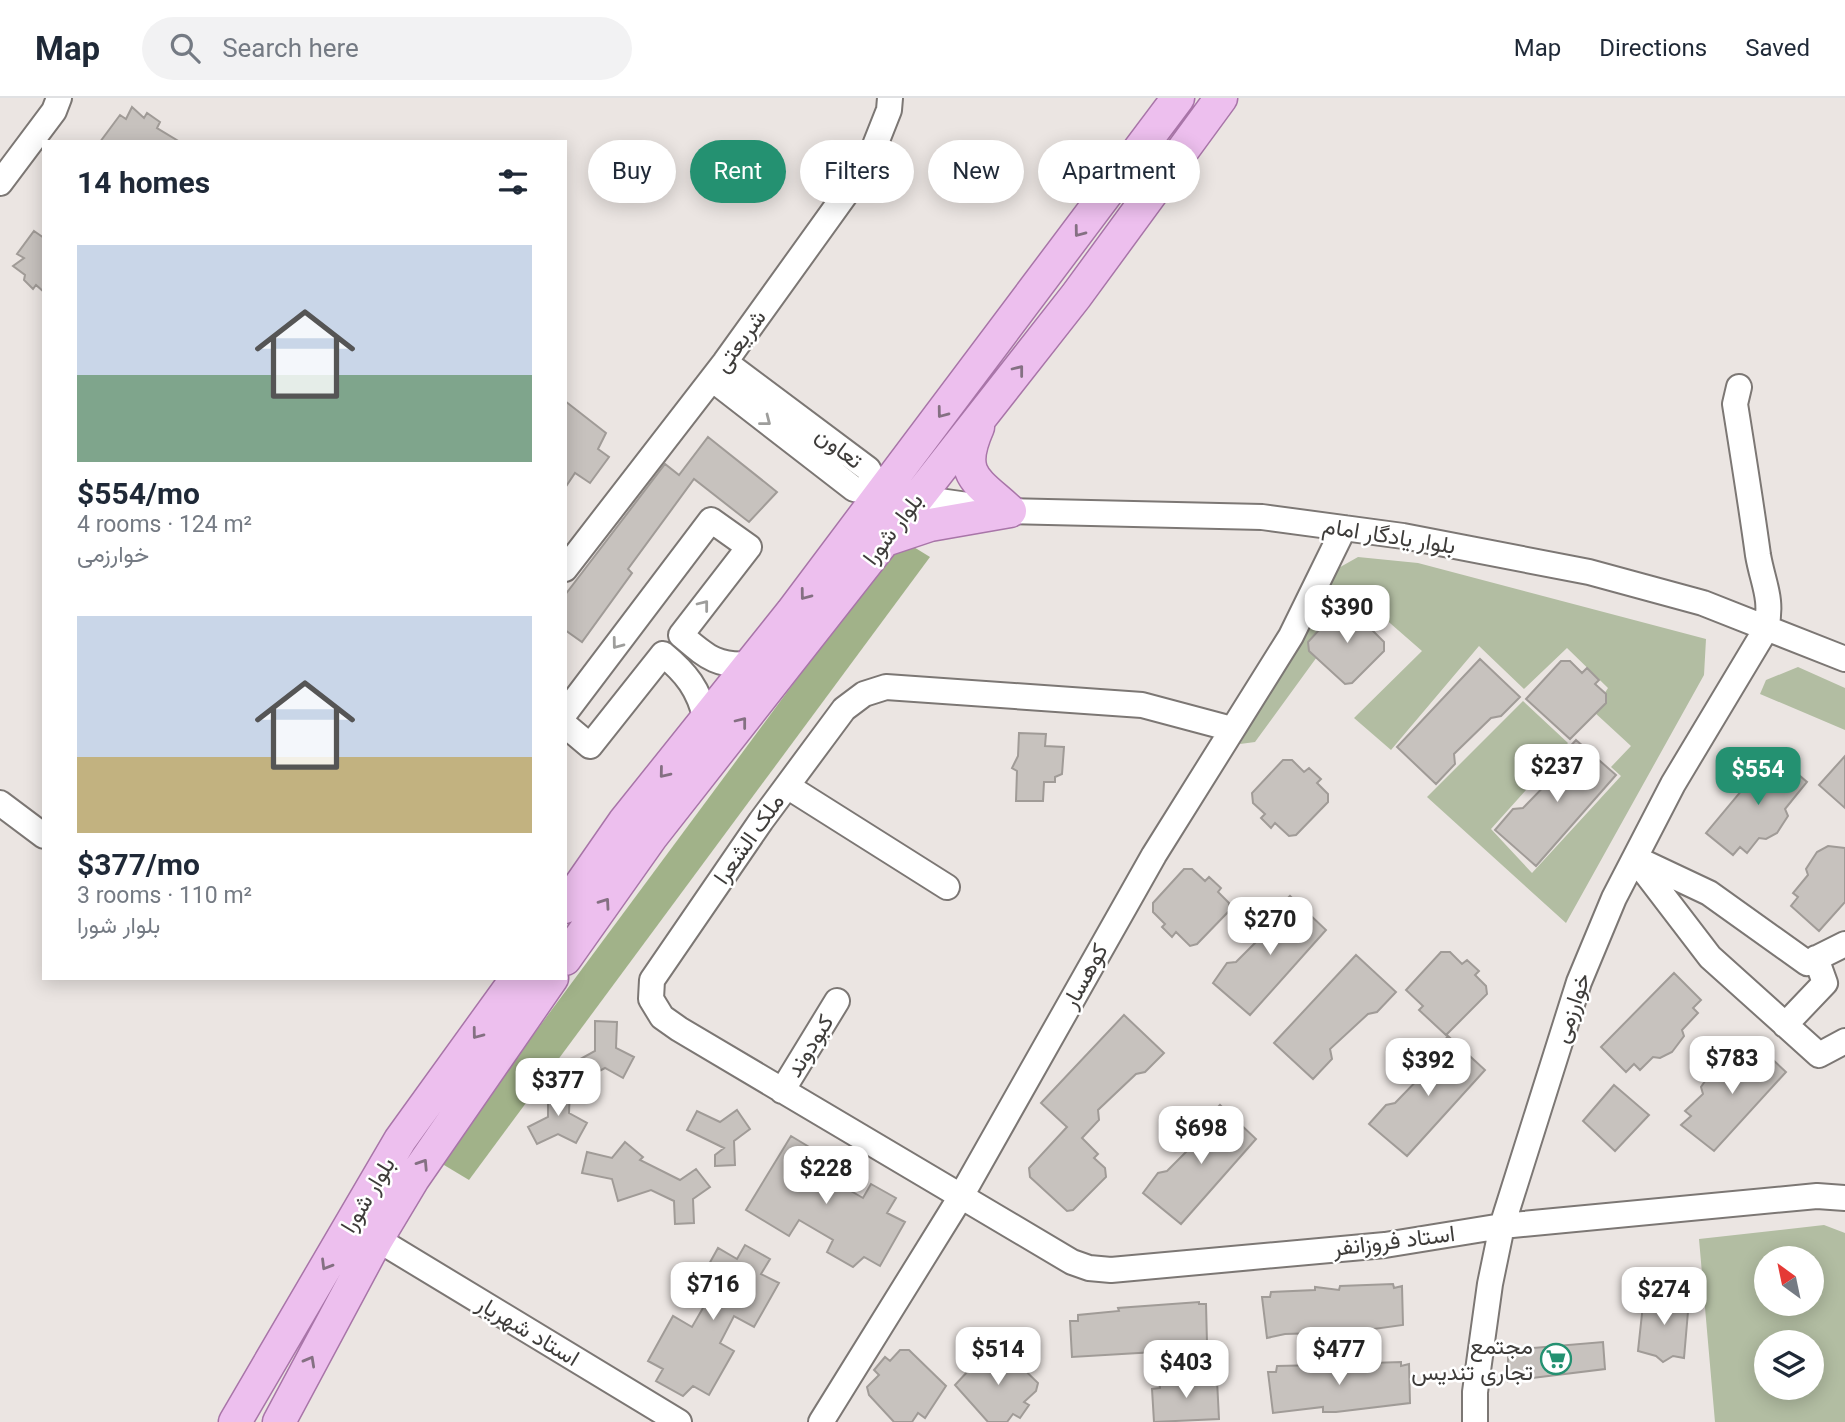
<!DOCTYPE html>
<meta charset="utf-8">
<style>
body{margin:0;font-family:Roboto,Vazirmatn,sans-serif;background:#f2f2f3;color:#1f2937;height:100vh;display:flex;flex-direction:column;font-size:26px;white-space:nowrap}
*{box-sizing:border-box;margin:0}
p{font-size:23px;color:#747a83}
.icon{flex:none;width:38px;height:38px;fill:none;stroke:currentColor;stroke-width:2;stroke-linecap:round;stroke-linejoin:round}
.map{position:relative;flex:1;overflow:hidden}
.panel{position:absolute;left:42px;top:42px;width:525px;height:840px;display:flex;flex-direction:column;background:#fff;border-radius:0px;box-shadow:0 4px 18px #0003}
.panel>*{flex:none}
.banner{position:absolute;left:588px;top:42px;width:665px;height:63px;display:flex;gap:14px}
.needle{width:46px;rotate:327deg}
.tools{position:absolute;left:1754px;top:1148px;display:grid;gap:14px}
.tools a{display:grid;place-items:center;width:70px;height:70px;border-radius:50%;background:#fff;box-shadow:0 4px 18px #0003;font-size:35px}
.price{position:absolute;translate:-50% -60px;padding:0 16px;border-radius:14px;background:#fff;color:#222;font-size:23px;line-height:46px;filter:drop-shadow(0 2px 4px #0008)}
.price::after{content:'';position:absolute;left:50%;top:42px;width:21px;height:16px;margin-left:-10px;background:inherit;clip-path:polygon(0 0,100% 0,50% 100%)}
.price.on{background:#249171;color:#fff}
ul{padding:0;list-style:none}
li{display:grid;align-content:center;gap:14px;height:371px;padding:0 35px}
li span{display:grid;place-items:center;height:217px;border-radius:0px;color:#555}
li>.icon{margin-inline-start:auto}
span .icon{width:126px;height:126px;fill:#fffc;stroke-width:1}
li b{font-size:30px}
h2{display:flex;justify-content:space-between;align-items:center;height:84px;padding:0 35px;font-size:30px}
.chip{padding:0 24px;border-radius:32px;background:#fff;box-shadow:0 4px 18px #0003;font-size:24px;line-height:63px}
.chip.on{background:#249171;color:#fff}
header{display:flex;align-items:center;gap:42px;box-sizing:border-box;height:98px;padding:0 35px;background:#fff;border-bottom:2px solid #e0e1e3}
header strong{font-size:33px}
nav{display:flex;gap:38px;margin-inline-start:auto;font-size:24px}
.search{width:490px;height:63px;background:#f2f2f3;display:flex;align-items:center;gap:18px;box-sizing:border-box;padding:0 24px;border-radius:38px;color:#747a83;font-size:26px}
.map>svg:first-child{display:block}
.green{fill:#b2bda2;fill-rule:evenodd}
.forest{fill:#a1b289}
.building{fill:#c7c2be;stroke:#a09b97;stroke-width:2}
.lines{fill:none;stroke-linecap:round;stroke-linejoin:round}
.minor-casing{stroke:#7c7774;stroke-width:28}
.major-casing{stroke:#a875a8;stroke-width:35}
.minor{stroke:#fff;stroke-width:24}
.major{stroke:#edbfee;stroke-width:32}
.oneway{stroke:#847082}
.oneway2{stroke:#9e9e9c}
.labels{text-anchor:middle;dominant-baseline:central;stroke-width:5;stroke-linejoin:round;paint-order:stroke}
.street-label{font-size:23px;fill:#3e3c3a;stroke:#fff}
.poi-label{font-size:23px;fill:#3e3c3a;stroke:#fff;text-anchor:end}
</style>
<header>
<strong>Map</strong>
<div class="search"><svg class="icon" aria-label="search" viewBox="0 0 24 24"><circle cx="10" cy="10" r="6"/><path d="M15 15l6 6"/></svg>Search here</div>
<nav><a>Map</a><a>Directions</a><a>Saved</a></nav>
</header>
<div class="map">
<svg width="1845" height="1324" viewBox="0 0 1845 1324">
<rect width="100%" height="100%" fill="#ebe5e2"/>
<path class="green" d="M 1358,459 L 1418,465 L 1706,541 L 1704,577 L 1566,825 L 1427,699 L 1523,603 L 1568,645 L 1491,731 L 1532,775 L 1621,678 L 1611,669 L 1631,648 L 1593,613 L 1608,590 L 1567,550 L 1524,591 L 1479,548 L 1391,652 L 1354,620 L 1422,553 L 1367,505 L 1322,552 L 1255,644 L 1240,646 L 1335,472 Z
M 1798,569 L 1845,590 L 1845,632 L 1760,596 L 1766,582 Z
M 1824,1127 L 1845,1135 L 1845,1324 L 1715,1324 L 1699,1141 ZM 1811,1160 L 1811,1206 L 1766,1206 L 1766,1160 ZM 1811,1244 L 1811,1290 L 1766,1290 L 1766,1244 Z"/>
<path class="forest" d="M 904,443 L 930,459 L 469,1082 L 439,1064 L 842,520 Z"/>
<path class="building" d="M 132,9 L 144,20 L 147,15 L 160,24 L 157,30 L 180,44 L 100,44 L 120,17 L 126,21 Z
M 34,133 L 44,140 L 44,194 L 36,187 L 33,191 L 24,182 L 25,177 L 13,168 L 24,160 L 17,156 Z
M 565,303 L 606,335 L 598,351 L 609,359 L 590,385 L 575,375 L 565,390 Z
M 708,339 L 777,394 L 749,424 L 694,381 L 628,471 L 632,475 L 582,544 L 565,532 L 565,497 L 665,366 L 679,377 Z
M 1339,510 L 1348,510 L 1360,523 L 1365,518 L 1377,529 L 1373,533 L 1384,544 L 1384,553 L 1352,585 L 1345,586 L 1309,553 L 1308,544 Z
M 1480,561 L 1520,599 L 1501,618 L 1491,620 L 1454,656 L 1455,666 L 1436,686 L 1397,649 Z
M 1561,563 L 1570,563 L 1582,575 L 1587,570 L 1599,582 L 1595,586 L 1606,596 L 1606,605 L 1570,641 L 1526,601 Z
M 1019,635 L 1046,636 L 1045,648 L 1064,649 L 1062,676 L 1055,679 L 1055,684 L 1044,684 L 1043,703 L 1016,703 L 1017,673 L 1012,670 L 1018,658 Z
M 1576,642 L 1616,677 L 1536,768 L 1495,732 L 1513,711 L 1523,710 L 1559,673 L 1557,663 Z
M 1773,655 L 1807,684 L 1785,711 L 1788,718 L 1777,735 L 1766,741 L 1759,740 L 1747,755 L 1740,749 L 1733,757 L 1706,735 Z
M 1845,658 L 1845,710 L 1819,687 Z
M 1283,662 L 1292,662 L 1304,674 L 1309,670 L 1321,681 L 1317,685 L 1328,696 L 1328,704 L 1296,737 L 1289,738 L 1275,725 L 1271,730 L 1261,720 L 1265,716 L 1253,705 L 1252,695 Z
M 1828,748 L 1845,750 L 1845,804 L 1819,833 L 1791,808 L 1798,799 L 1793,795 L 1808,777 L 1806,771 L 1817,754 Z
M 1184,771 L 1192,771 L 1205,783 L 1209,779 L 1221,790 L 1218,794 L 1229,805 L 1229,813 L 1197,846 L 1190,848 L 1176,834 L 1172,839 L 1162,829 L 1165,826 L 1153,814 L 1153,805 Z
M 1290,798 L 1326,832 L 1250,917 L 1213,885 L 1227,865 L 1236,864 L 1273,827 L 1271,817 Z
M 1441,854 L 1450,854 L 1462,866 L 1467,862 L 1479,873 L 1475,877 L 1486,888 L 1487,896 L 1446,937 L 1419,912 L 1423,908 L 1406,892 Z
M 1356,857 L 1396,894 L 1377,914 L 1368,916 L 1330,951 L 1332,961 L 1313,981 L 1274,945 Z
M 1674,875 L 1701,902 L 1693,910 L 1698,915 L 1682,932 L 1684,938 L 1672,954 L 1660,960 L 1653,959 L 1640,972 L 1634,966 L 1626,974 L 1601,949 Z
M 1124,917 L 1164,955 L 1145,974 L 1136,976 L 1098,1012 L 1099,1022 L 1082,1040 L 1098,1056 L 1094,1060 L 1105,1070 L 1106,1079 L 1073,1112 L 1067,1113 L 1030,1079 L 1029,1070 L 1067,1029 L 1041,1005 Z
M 595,923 L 617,924 L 616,950 L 634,959 L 623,980 L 605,970 L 584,981 L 575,964 L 595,953 Z
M 1448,938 L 1485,972 L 1407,1058 L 1369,1026 L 1386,1007 L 1395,1005 L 1431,968 L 1438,951 Z
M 1756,946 L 1786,974 L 1714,1053 L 1681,1027 L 1691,1018 L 1685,1013 L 1703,996 L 1701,989 L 1712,973 L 1723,967 L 1731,967 L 1743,950 L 1749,955 Z
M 1614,987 L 1649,1017 L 1615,1053 L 1583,1023 Z
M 548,989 L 570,989 L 569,1015 L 587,1025 L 576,1045 L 558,1036 L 537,1046 L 528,1029 L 548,1019 Z
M 1220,1007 L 1256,1041 L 1181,1126 L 1143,1095 L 1158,1075 L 1167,1073 L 1204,1036 L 1202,1026 Z
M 737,1012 L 750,1031 L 734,1043 L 735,1067 L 715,1068 L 715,1057 L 724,1050 L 687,1032 L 697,1013 L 720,1024 Z
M 791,1038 L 834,1064 L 825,1078 L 863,1100 L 871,1086 L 896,1100 L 887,1115 L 905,1124 L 880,1168 L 864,1159 L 853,1169 L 827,1154 L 833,1142 L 799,1122 L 789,1138 L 746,1112 Z
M 625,1044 L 643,1059 L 640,1062 L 680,1082 L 696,1071 L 710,1089 L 693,1101 L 694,1125 L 675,1126 L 674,1103 L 651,1092 L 618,1103 L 612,1081 L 582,1075 L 587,1054 L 612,1060 Z
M 745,1147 L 770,1161 L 761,1176 L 779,1185 L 754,1229 L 734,1218 L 720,1245 L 734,1253 L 709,1297 L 693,1288 L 683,1298 L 656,1283 L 663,1271 L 648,1263 L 673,1218 L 692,1229 L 707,1203 L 693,1195 L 718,1150 L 737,1161 Z
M 1393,1186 L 1394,1190 L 1402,1188 L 1403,1227 L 1352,1234 L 1285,1236 L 1267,1240 L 1262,1199 L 1270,1199 L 1271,1194 L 1315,1192 L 1315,1189 L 1339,1192 L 1340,1188 Z
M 1644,1197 L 1689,1202 L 1684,1260 L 1673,1258 L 1663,1264 L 1656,1258 L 1638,1253 Z
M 1199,1204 L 1199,1206 L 1206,1206 L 1207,1245 L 1155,1249 L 1155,1254 L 1072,1259 L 1070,1223 L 1078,1223 L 1078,1217 L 1119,1213 L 1118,1210 Z
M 1603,1244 L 1605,1271 L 1508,1283 L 1508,1252 Z
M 900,1252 L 909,1252 L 946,1288 L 925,1320 L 918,1315 L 912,1324 L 894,1324 L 869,1297 L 867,1289 L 879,1277 L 874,1272 L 885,1259 L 890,1263 Z
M 1004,1252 L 1038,1285 L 1036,1293 L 1024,1304 L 1029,1307 L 1020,1320 L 1013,1316 L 1007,1324 L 988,1324 L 955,1287 L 980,1260 L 984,1264 L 995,1253 Z
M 1321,1264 L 1339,1266 L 1401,1264 L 1401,1268 L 1409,1266 L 1410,1305 L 1336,1314 L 1323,1314 L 1323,1309 L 1273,1315 L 1268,1274 L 1276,1274 L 1277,1268 L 1321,1267 Z
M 1211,1279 L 1211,1283 L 1217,1282 L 1219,1321 L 1154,1324 L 1152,1291 L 1160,1290 L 1159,1284 Z"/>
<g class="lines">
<g class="minor-casing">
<path id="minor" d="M 0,85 L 54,13 L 59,0
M 725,264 L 868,371 L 881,395
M 712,281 L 854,391 L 1010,413 L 1262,419 L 1403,438 L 1589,474 L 1703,505 L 1845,561
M 565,471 L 725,264 L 868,65 L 889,12 L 890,0
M 565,615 L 711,422 L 749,449 L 681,537 C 706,558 716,569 751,566
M 565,627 L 590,648 L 663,556 C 686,575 699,591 706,622
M 1232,631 L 1142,607 L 886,589 L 864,596 L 844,611 L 761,723 L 652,882 L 651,901 L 662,919 L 679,931 L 1072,1164 L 1089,1170 L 1111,1172 L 1385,1147 L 1502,1128 L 1817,1098 L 1845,1100
M 787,688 L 947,789
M 0,705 L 44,738
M 1635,761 L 1710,859 L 1819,957 L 1845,943
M 1639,762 L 1709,795 L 1807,865 L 1845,846
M 1785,927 L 1825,885 L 1816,860
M 782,993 L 837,903
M 377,1141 L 679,1324
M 821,1324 L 960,1100 L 1154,757 L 1291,538 L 1344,430
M 1475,1324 L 1475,1294 L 1490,1186 L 1502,1128 L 1579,884 L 1614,800 L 1673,686 L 1766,531 C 1773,500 1763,486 1758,457 C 1751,406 1743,356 1735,306 L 1739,289"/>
</g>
<g class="major-casing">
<path id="major" d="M 978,329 C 957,377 976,382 1010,413
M 885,442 L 930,427 L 1010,413
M 565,809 L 624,724 L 792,514 L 1178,0
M 565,861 L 652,738 L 1076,198 L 1221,0
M 235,1324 L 400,1042 L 517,880
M 279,1324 L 377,1141 L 413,1081 L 552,880"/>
</g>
<use href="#minor" class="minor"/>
<use href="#major" class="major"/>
</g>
<defs><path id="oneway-chevron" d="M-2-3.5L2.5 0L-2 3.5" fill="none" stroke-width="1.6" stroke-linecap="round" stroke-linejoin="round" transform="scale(1.75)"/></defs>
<g class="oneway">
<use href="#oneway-chevron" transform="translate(1079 134) rotate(127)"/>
<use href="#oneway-chevron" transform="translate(1019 272) rotate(-52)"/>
<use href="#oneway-chevron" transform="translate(942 315) rotate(127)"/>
<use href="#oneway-chevron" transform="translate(805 497) rotate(127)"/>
<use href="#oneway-chevron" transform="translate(742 624) rotate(-52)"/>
<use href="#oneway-chevron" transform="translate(664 675) rotate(129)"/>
<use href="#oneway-chevron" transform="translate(605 805) rotate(-55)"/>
<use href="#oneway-chevron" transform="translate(477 936) rotate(127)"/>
<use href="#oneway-chevron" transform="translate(423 1066) rotate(-57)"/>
<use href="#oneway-chevron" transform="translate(326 1167) rotate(121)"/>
<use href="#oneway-chevron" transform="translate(310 1263) rotate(-61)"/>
</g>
<g class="oneway2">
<use href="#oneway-chevron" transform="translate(766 323) rotate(38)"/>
<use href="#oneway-chevron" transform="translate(704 507) rotate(-52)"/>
<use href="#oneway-chevron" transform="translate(617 546) rotate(127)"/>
</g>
<defs>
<g id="supermarket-ring" transform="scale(1.575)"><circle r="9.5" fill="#fff" stroke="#249171" stroke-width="1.5"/><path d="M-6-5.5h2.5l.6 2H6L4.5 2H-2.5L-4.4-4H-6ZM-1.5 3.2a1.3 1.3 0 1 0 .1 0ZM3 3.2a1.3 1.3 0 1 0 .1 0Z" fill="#249171"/></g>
</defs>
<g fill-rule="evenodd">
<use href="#supermarket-ring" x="1556" y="1261"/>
</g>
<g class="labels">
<g class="street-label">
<text transform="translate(740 243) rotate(-54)">شریعتی</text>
<text transform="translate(839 350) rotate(37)">تعاون</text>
<text transform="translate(893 431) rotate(-53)">بلوار شورا</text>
<text transform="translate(1389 438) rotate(9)">بلوار یادگار امام</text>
<text transform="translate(749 741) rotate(-55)">ملک الشعرا</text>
<text transform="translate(1085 878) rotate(-61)">کوهسار</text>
<text transform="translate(1572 910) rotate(-71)">خوارزمی</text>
<text transform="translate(810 948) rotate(-58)">کبودوند</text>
<text transform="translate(368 1097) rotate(-59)">بلوار شورا</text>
<text transform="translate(1394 1143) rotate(-7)">استاد فروزانفر</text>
<text transform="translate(528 1233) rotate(31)">استاد شهریار</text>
</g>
<g class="poi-label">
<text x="1533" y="1248">مجتمع<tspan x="1533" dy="26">تجاری تندیس</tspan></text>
</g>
</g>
</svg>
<div class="tools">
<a><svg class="needle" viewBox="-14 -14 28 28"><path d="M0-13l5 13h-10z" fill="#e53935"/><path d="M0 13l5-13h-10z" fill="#747a83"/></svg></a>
<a><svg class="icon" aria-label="layers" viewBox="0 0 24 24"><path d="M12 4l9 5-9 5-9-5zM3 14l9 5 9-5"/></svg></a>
</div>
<b class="price" style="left:1347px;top:547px">$390</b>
<b class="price" style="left:1557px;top:706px">$237</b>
<b class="price on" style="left:1758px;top:709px">$554</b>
<b class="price" style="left:1270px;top:859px">$270</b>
<b class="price" style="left:1732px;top:998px">$783</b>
<b class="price" style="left:1428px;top:1000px">$392</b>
<b class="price" style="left:558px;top:1020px">$377</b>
<b class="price" style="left:1201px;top:1068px">$698</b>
<b class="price" style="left:826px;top:1108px">$228</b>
<b class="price" style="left:713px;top:1224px">$716</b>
<b class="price" style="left:1664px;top:1229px">$274</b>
<b class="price" style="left:998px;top:1289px">$514</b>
<b class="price" style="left:1339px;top:1289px">$477</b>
<b class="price" style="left:1186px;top:1302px">$403</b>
<div class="banner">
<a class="chip">Buy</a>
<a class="chip on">Rent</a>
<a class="chip">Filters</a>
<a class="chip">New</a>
<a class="chip">Apartment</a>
</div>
<section class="panel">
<h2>14 homes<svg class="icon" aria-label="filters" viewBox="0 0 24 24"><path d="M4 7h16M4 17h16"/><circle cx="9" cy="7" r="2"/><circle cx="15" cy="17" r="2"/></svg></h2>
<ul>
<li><span style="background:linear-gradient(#c9d6e8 60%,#7fa58c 0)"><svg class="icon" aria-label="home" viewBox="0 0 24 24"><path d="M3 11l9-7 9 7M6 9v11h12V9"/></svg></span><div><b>$554/mo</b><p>4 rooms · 124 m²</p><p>خوارزمی</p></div></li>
<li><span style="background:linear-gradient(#c9d6e8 65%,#c2b280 0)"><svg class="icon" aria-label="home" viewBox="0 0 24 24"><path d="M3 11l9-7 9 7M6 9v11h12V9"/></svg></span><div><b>$377/mo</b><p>3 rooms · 110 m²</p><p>بلوار شورا</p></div></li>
</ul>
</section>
</div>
